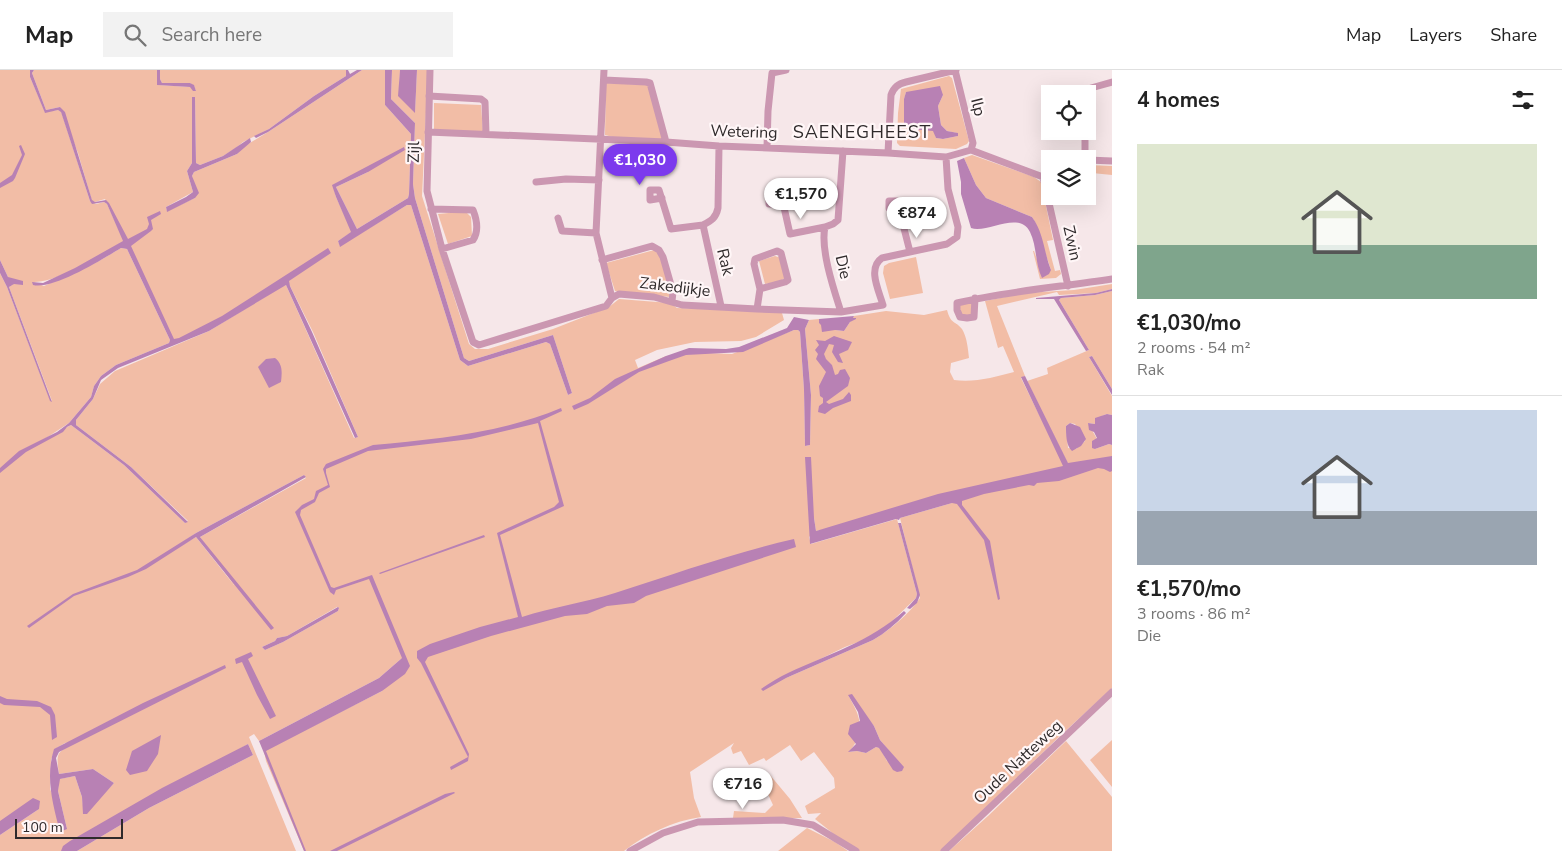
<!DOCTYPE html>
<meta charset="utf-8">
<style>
body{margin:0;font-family:"Nunito Sans",sans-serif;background:#f2f2f2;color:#222;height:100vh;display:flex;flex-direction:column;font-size:19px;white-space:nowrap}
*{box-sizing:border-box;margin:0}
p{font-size:16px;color:#767676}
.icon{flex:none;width:28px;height:28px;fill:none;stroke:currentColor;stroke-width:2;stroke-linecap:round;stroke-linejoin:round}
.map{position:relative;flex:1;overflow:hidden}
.panel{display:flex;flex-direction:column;background:#fff;width:450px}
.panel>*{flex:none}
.controls{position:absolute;left:1041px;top:15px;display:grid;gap:10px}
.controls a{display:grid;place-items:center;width:55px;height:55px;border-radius:0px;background:#fff;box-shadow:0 5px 20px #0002;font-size:25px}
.scale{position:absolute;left:15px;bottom:12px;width:108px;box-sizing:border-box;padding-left:5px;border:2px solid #2f2a2b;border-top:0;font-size:14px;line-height:18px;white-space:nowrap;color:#2f2a2b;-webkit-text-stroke:4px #fff6f7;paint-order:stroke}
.price{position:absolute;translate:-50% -42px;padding:0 11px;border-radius:18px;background:#fff;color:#222;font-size:16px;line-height:32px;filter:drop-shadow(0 1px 2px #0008)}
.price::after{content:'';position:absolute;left:50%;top:30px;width:15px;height:11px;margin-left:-8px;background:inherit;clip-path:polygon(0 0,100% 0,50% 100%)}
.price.active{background:#7c3aed;color:#fff}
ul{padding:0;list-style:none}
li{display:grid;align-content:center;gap:10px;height:265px;padding:0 25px}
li+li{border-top:1px solid #e0e0e0}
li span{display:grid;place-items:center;height:155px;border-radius:0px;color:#555}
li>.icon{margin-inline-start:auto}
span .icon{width:90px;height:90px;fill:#fffc;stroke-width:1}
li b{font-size:21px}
h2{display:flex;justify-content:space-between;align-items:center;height:60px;padding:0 25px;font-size:21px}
header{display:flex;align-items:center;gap:30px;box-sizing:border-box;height:70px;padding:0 25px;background:#fff;border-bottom:1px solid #e0e0e0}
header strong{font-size:24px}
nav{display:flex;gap:28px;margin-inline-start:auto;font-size:18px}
.search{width:350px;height:45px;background:#f2f2f2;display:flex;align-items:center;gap:12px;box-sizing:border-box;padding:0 18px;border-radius:0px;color:#767676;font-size:19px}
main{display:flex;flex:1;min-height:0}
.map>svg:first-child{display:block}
.green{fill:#f2bda6;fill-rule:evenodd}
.water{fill:#b881b4}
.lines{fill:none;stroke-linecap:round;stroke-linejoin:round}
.minor{stroke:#cb97b1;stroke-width:7}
.labels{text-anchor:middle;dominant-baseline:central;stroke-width:4.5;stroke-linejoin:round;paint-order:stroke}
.street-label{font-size:16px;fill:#2f2a2b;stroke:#fff6f7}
.neighbourhood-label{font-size:18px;letter-spacing:1px;fill:#2f2a2b;stroke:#fff6f7}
</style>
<header>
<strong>Map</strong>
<div class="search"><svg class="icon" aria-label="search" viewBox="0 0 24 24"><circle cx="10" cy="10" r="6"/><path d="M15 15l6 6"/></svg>Search here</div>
<nav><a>Map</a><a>Layers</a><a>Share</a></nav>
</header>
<main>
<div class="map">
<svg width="1112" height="781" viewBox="0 0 1112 781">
<rect width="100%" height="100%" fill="#f6e7e9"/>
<path class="green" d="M 0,0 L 30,0 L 30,7 L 45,42 L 58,40 L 61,41 L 90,131 L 96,134 L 104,132 L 107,134 L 124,171 C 101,184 58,213 33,212 L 44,216 L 99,191 L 121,178 L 127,179 L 170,270 L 169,273 L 116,295 L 101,306 L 94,316 L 91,327 L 69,353 L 37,374 L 71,355 L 124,395 L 185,453 L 188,451 L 131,397 L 76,355 L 76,350 L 93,329 L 100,314 L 115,301 L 209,261 L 281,217 L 286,215 L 354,368 L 358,367 L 313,262 L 287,210 L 174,274 L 105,129 L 95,132 L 92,131 L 78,83 L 60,37 L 46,40 L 32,3 L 34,0 L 157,0 L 158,15 L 191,17 L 196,21 L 194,16 L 190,13 L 162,13 L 160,9 L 160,0 L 346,0 L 346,6 L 314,26 L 269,59 L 243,72 L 236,78 L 223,86 L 200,95 L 196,93 L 195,27 L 193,27 L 192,93 L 187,101 L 193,122 L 166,137 L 167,141 L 195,128 L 192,106 L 194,102 L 237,84 L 243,77 L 268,62 L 362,0 L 385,0 L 385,35 L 411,64 L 409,124 L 408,128 L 357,159 L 336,117 L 368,102 L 365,99 L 333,115 L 336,127 L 352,162 L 338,171 L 340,176 L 407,135 L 411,135 L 460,290 L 468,296 L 546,272 L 550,274 L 568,325 L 572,323 L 553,265 L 469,291 L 464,288 L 415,128 L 413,114 L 415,53 L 391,29 L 392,0 L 400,0 L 399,26 L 415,42 L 417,0 L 428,0 L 422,126 L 469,274 L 475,279 L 488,279 L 553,259 L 609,237 L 619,229 L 670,233 L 677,238 L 758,241 L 782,243 L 784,250 L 756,267 L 741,271 L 695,272 L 657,280 L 635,290 L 638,298 L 666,286 L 707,283 L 732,284 L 794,260 L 798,260 L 800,262 L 804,320 L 805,376 L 810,375 L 811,325 L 805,259 L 809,250 L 819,249 L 819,253 L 835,260 L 844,261 L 854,246 L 886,241 L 924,245 L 947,240 C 951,255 955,250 962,259 C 967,267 968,279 969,288 L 951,293 L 950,302 L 954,310 C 974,313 995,307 1014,302 L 1003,276 L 998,278 L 985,231 L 1025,223 L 1074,220 L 1112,214 L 1112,219 L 1096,223 L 1059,225 L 1057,222 L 997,236 L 1025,306 L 1021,308 L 1064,395 L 1068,394 L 1027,311 L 1048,304 L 1047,298 L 1089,280 L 1059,230 L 1061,228 L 1095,225 L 1112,221 L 1112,319 L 1092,286 L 1089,287 L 1112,326 L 1112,345 C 1104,342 1099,348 1095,354 L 1088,353 L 1097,369 L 1095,379 L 1109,374 L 1112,375 L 1112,618 L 1061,665 L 941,781 L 859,781 L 840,769 L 815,749 L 821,743 L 808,744 L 805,736 L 835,718 L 834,708 L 814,682 L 801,691 L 790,675 L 766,691 L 764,688 L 749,695 L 741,681 L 733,684 L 731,678 L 734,673 L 690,702 L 694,728 L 701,747 C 673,751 646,764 624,781 L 304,781 L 266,691 L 264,681 L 382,621 L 402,588 L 379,608 L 259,671 L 254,664 L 249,667 L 296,781 L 77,781 L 149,738 L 253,685 L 248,674 L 64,781 L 0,781 L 0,765 L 39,739 L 0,756 L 0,203 L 7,217 L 50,330 L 52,331 L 9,217 L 13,214 L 8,207 L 0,190 ZM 1070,353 L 1075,354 L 1085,371 L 1076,379 L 1068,378 L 1066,356 ZM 304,405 L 306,408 L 200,467 L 234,515 L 196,467 L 155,491 L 196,463 ZM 952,433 L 900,448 L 920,528 C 909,544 890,560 873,570 L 786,608 L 763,621 L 812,593 L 845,577 L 861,571 L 885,558 L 916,528 L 917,524 L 897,449 L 811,474 L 809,467 L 811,465 L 814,448 L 816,461 ZM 337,537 L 339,538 L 338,541 L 283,572 L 265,580 L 262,577 L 275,571 L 277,568 L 287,566 ZM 848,625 L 874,656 L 880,670 L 903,697 L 887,691 L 880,678 L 876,677 L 866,683 L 857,681 L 849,682 C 866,661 861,647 848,625 ZM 79,671 C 59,682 55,679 59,704 L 93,699 L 114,713 L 84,744 L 82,727 L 75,706 L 59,709 L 58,721 L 67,759 L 50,719 L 51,690 L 55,679 L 65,673 Z
M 949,6 L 952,8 L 969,71 L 967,74 L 956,79 L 900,76 L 897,73 L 898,43 L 901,19 ZM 906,22 L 943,25 L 938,36 L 941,55 L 947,61 L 957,63 L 958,66 L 943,69 L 936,68 L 934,60 L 904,54 L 904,30 Z
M 606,13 L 649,15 L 663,70 L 617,68 L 605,65 Z
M 434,33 L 481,35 L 483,62 L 434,62 Z
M 972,85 L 1034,107 L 1041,112 L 1053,170 L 1047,171 L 1055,201 L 1060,200 L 1061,204 L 1056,208 L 1040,209 L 1033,181 L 1034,181 L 1038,192 L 1051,200 L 1035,152 L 1032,147 L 986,128 L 976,115 L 964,88 Z
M 1088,95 L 1112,96 L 1112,105 L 1092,103 Z
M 459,142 L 467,143 L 471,147 L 472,166 L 448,174 L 438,144 Z
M 658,179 L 664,185 L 670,227 L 615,221 L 606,193 Z
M 775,186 L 781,188 L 785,208 L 780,211 L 765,214 L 759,191 Z
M 916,187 L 923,223 L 890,229 L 883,203 L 884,196 L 889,193 Z
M 973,232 L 971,245 L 961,245 L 959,239 L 960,235 Z
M 1112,670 L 1112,717 L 1090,690 Z
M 1066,671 L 1112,727 L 1112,781 L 949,781 L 988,746 Z
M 770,705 L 790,729 L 802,748 L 733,748 L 734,741 L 765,743 L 773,735 L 760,707 Z
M 807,758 L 835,772 L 848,781 L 778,781 Z"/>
<path class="water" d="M 30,0 L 34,0 L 32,3 L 46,40 L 60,37 L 65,42 L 92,130 L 95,132 L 106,130 L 109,133 L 128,169 L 147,159 L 149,154 L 147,147 L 160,141 L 161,144 L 151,150 L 153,159 L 151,161 L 131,176 L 174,269 L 179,268 L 222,246 L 328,178 L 331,183 L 289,211 L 290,216 L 312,262 L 358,367 L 355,368 L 286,215 L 209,261 L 118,298 L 101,310 L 93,329 L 76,350 L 76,355 L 131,397 L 188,452 L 185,453 L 124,395 L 71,355 L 67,357 L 63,362 L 26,382 L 0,403 L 0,398 L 19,381 L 57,362 L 69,353 L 91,327 L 94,316 L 101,306 L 116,295 L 169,273 L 170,270 L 127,179 L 121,178 C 103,189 53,220 33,215 L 32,212 L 43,213 L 75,198 L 123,171 L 107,134 L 104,132 L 92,134 L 90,131 L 61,42 L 58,40 L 45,43 L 30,7 Z
M 157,0 L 160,0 L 160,9 L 162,13 L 190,13 L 194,15 L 196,21 L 193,21 L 190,17 L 157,15 Z
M 346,0 L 348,0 L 350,4 L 357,0 L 362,0 L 268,62 L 256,68 L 254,66 L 269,59 L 314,26 L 346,6 Z
M 385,0 L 392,0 L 391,29 L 415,53 L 413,114 L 415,128 L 464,288 L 469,291 L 553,265 L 572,323 L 568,325 L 550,274 L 546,272 L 468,296 L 460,290 L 411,135 L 407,135 L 340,177 L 338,171 L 351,162 L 336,127 L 332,115 L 404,77 L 405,80 L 368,102 L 336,117 L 357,159 L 408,128 L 409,124 L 411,64 L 385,35 Z
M 400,0 L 417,0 L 415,43 L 398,26 Z
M 940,16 L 943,25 L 938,36 L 941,55 L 947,61 L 958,63 L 958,66 L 943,69 L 936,68 L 933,61 L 910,59 L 904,54 L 904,29 L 906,22 Z
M 192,27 L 195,27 L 196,93 L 200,95 L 223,86 L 250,68 L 251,72 L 237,84 L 194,102 L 192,106 L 199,123 L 195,128 L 167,142 L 166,137 L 186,127 L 193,122 L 187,101 L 192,93 Z
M 21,75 L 25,84 L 15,108 L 13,111 L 0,118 L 0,113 L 12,105 L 22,85 L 19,76 Z
M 964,88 L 976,115 L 986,128 L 1032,147 C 1044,163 1044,183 1051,200 L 1049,204 L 1042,208 C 1035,194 1037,176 1030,162 C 1019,140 987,164 971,158 L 961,124 L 961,112 L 957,91 Z
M 0,190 L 8,207 L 23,211 L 23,215 L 14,214 L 9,217 L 52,332 L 50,331 L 7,217 L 0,203 Z
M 1112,219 L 1112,221 L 1095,225 L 1061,228 L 1059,230 L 1089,280 L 1086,281 L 1054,229 L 1036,229 L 1036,228 L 1096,223 Z
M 854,246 L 853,248 L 856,248 L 856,249 L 850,252 L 844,261 L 835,260 L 822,262 L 821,255 L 819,253 L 819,249 Z
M 794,247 L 809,250 L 805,259 L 811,325 L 810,375 L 805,376 L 804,320 L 800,262 L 798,260 L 794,260 L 743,282 L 686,285 L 669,291 L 639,302 L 588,334 L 574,340 L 572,336 L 590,328 L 615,309 L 666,286 L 689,278 L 726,279 L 739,277 L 787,258 Z
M 834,266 L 852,272 L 848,280 L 839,284 L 843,293 L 838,292 L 832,282 L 834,275 L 829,274 L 824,284 L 826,289 L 832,295 L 835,305 L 838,304 L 840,300 L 845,299 L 850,308 L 848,316 L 826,332 L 829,334 L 843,329 L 849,322 L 851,325 L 851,331 L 833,338 L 825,344 L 818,342 L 819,336 L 823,333 L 823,328 L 820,326 L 819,316 L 826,302 L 816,289 L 818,284 L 815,280 L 819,275 L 816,270 L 825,271 Z
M 1092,286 L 1112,319 L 1112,325 L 1089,287 Z
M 275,288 C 283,294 282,303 281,312 L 269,318 L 258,297 L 266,289 Z
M 1025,306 L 1068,393 L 1112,386 L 1112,401 L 1110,402 L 1104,399 L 1098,398 L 1059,411 L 1037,413 L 1034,416 L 1029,415 L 984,424 L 962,431 L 962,435 L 990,471 L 1000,529 L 998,530 L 984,470 L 957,434 L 952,433 L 900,448 L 899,450 L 896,449 L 810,474 L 805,387 L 811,387 L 814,448 L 816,461 L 938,424 L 1063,396 L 1021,307 Z
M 561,338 L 562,341 L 540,351 L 564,436 L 500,465 L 522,547 C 552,537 584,533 615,523 C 674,504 733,483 794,469 L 796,477 L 646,526 L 634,533 L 607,536 L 587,544 L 565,546 L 491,566 L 428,587 L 425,592 L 469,684 L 468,691 L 451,700 L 450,697 L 468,687 L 421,593 L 417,588 L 417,581 L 430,574 L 480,557 L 518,547 L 497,463 L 554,437 L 559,432 L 538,353 L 471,369 L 368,381 L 326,399 L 326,403 L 330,417 L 319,423 L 315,432 L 301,440 L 300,445 L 331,517 L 334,518 L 372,505 L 410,596 L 405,604 L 382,621 L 266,681 L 306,781 L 304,781 L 259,671 L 379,608 L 402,588 L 369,509 L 336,520 L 334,525 L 330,522 L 295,442 L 302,435 L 314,429 L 316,421 L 328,415 L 323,399 L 326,394 L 373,375 C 437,369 501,363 561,338 Z
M 1107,344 L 1112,345 L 1112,375 L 1109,374 L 1095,379 L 1092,378 L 1092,371 L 1097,368 L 1094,362 L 1089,360 L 1088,353 L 1095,354 L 1095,348 Z
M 1070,353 L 1080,357 L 1086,369 L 1081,376 L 1072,381 C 1066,376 1066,364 1066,356 Z
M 304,405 L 306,407 L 200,467 L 274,558 L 271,560 L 196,467 L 146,499 L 128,507 L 74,526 L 29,558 L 27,556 L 73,524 L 137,500 L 196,463 Z
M 898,453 L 901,453 L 920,525 L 917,533 L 910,539 L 907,538 L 916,528 L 917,524 Z
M 484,465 L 485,467 L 380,504 L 379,503 Z
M 338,537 L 339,538 L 338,541 L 283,572 L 265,580 L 262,577 L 275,571 L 277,568 L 287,566 Z
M 904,541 L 906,543 C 896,554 885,563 873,570 L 786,608 L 763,621 L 761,619 C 770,613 779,607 788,603 C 828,584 870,572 904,541 Z
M 251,582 L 253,586 L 248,589 L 276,646 L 270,649 L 257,625 L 242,592 L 236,594 L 235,589 Z
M 225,595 L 226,598 L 59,682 L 56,688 L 59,704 L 93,699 L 114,713 L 87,744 L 83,744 L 82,727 L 75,706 L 60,709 L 58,721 L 67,759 L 60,762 C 53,734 45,708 54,679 L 143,633 Z
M 852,624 L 874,656 L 880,670 L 904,697 L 902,701 L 897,702 L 893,700 L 879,678 L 876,677 L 866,683 L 857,681 L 848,682 L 856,674 L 848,664 L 850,655 L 860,651 L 858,642 L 848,625 Z
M 0,626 L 7,629 L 37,631 L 51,637 L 55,645 L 57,667 L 52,670 L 50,645 L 40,637 L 4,635 L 0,633 Z
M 161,665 L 158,684 L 147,701 L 130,705 L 126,700 L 132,681 Z
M 248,674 L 253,685 L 149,738 L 77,781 L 61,781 L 63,776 L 70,771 L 162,718 Z
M 454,722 L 455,723 L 337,781 L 330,781 L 445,724 Z
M 33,728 L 40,731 L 39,739 L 0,765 L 0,751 Z"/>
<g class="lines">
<path class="minor" d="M 430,0 L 427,121 L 442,179 L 473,272 L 479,275 L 606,236 L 612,228 L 619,224 L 654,227 L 682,235 L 757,239 L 841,242 L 883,235 C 879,221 867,198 882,188 L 947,174 L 957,167 L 958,157 L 948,119 L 946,87
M 604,0 L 596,163 L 612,228
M 955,0 L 973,73 L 971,80
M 604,10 L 646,12 L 650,13 L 666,72
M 1088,24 L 1091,18 L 1112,12
M 429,26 L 481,29 L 485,32 L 486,64
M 1085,61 L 1085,89
M 428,62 L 666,72 L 719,76 L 888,83 L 946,87 L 971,80 L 1043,107 L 1050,99
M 719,76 L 718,138 C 716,148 711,151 703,155 L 721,236
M 767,77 L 768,41 L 772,3 L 786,0
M 888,83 L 891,25 C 894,17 898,14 906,12 L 956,0
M 1088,90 L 1112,91
M 1043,107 L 1068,216
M 536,112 L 566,109 L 599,110
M 662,128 L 650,130 L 650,120 L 659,120 L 671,159 L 703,155
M 783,135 L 769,134 L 769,122 L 781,124 L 790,164 L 825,157
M 889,138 L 889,131 L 897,131 L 910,182
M 431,139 L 473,140 C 477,150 479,161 473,170 L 442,179
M 558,148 L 562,161 L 596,163
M 602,190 L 652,176 L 659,180 L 663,187 L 673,222 L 672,231
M 975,228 L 974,247 L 967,248 L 960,247 L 957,240 L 957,233 C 1008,221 1060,217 1112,209
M 757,239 L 760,219 L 754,194 L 755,189 L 777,181 L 781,183 L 788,210 L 785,212 L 760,219
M 841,242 C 834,220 820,179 825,157 L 833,154 L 838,150 L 843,81
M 630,781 L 663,763 L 698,752 L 783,750 L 813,755 L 856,781
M 944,781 L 1112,622"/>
</g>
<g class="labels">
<g class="street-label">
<text transform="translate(978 37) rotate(76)">Ilp</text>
<text transform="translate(744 62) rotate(2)">Wetering</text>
<text transform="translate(414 82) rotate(-89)">Zijl</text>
<text transform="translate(1072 173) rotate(77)">Zwin</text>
<text transform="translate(725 192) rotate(77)">Rak</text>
<text transform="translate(843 197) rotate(77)">Die</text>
<text transform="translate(675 217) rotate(7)">Zakedijkje</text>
<text transform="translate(1018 692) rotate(-43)">Oude Natteweg</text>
</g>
<g class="neighbourhood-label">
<text x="862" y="62">SAENEGHEEST</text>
</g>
</g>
</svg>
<div class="controls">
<a><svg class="icon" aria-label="locate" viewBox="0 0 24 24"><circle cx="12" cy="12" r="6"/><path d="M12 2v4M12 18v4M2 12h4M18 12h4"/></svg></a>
<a><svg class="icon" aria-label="layers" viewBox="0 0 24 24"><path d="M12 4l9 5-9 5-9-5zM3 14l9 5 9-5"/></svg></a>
</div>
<div class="scale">100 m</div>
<b class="price active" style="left:640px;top:116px">€1,030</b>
<b class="price" style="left:801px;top:150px">€1,570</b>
<b class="price" style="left:917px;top:169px">€874</b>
<b class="price" style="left:743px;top:740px">€716</b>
</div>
<section class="panel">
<h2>4 homes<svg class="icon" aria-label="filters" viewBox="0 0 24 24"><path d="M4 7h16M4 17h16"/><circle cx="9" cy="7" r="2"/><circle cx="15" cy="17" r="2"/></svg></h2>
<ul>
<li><span style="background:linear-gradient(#dfe7d0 65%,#7fa58c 0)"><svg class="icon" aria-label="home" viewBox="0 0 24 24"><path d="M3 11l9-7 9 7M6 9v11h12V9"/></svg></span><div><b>€1,030/mo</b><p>2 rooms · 54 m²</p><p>Rak</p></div></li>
<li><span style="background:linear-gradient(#c9d6e8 65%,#9aa5b1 0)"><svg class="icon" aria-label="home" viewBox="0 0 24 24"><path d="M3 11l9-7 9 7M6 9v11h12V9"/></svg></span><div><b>€1,570/mo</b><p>3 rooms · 86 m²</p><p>Die</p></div></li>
</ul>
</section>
</main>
